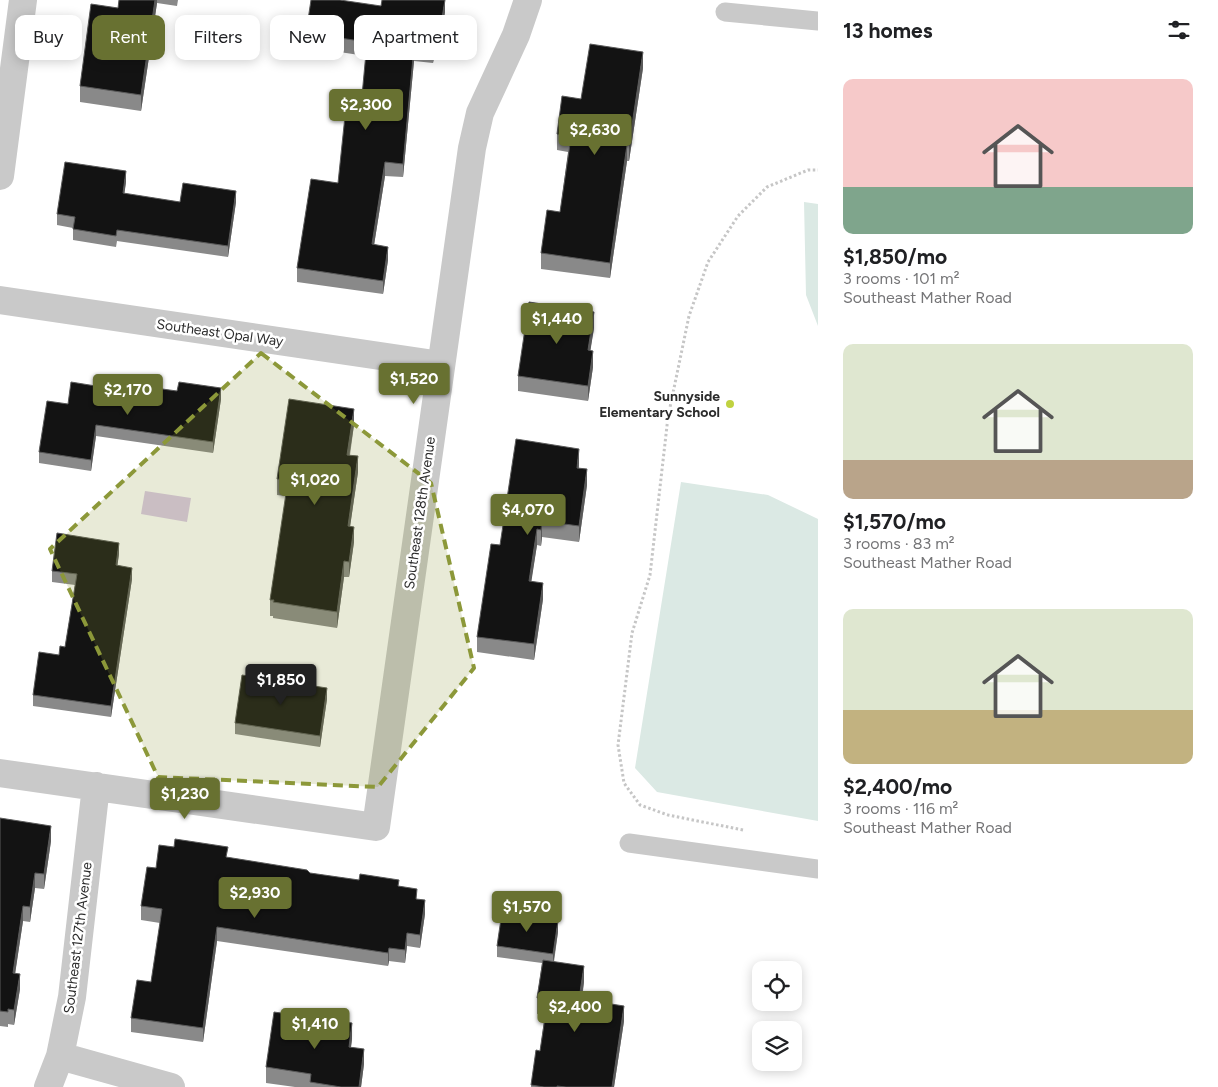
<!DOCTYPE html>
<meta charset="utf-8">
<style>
body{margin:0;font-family:Figtree,sans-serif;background:#f6f6f6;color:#202124;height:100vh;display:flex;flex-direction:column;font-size:19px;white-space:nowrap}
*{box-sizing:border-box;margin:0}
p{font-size:16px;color:#757577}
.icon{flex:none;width:28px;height:28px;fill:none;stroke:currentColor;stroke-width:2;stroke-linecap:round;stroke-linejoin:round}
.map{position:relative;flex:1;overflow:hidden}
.side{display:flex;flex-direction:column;background:#fff;width:400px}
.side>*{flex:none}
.top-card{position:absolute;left:15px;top:15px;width:475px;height:45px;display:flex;gap:10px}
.controls{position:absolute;left:752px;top:961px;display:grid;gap:10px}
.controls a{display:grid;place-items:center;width:50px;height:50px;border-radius:10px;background:#fff;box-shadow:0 2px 12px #0003;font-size:25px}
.price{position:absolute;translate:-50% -42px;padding:0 11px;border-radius:5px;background:#687131;color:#fff;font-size:16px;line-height:32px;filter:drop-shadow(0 1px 2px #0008)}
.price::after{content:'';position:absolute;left:50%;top:30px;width:15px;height:11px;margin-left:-8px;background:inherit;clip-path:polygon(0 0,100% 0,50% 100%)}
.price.on{background:#222;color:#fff}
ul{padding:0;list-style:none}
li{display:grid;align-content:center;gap:10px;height:265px;padding:0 25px}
li span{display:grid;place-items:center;height:155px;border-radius:10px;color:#555}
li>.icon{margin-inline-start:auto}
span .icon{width:90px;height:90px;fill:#fffc;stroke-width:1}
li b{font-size:21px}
h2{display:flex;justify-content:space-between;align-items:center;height:60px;padding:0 25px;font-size:21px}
.tag{padding:0 18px;border-radius:10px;background:#fff;box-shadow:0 2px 12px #0003;font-size:18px;line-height:45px}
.tag.on{background:#687131;color:#fff}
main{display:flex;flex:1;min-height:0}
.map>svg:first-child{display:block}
.green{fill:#dbe9e4}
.water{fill:#dac9e7}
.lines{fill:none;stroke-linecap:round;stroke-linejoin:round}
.path{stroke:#c6c6c6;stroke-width:3;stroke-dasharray:2.5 2.5;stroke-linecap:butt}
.service{stroke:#c9c9c9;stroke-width:19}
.minor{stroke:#c9c9c9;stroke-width:28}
.wall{fill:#898989}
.shaded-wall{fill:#5a5a5a}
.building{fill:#131313;stroke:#5a5a5a}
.marked{fill:#8c9839;fill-opacity:0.2;stroke:#8c9839;stroke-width:4;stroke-dasharray:10 6;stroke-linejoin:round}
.poi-dot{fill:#c0d240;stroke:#fff;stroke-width:2}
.labels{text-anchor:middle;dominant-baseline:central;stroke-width:5;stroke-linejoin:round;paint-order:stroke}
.street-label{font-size:14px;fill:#2c2c2c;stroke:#fff}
.poi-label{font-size:14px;font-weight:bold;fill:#2c2c2c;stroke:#fff;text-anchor:end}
</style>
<main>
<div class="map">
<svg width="818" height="1087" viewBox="0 0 818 1087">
<rect width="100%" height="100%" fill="#fff"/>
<path class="green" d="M 804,202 L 818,204 L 818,326 L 806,295 Z
M 681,482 L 768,495 L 818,519 L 818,821 L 657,792 L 635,768 Z"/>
<path class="water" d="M 145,491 L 191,498 L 187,522 L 141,514 Z"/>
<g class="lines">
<path class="path" d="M 743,830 L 668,815 L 640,805 L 624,783 L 618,745 L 632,633 L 650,575 L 668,417 L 689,316 L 708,262 L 738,216 L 767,187 L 808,170 L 818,170"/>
<path class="service" d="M 725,12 L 818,21
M 629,843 L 818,869"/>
<path class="minor" d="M 0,176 L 23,0
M 0,300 L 441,365
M 0,773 L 376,827 L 472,148 L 480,113 L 516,35 L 528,0
M 60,1056 L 171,1087
M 48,1087 L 60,1056 L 72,997 L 96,786"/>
</g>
<path class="wall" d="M 119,0 L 178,0 L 177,6 L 157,3 L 141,111 L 80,102 L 80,86 L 118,8 Z
M 381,6 L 445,12 L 439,50 L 435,50 L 433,63 L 414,61 L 403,177 L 385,176 L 374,245 L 388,260 L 383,294 L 297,282 L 297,268 L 338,183 L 360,117 L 366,56 L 306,47 L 306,33 Z
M 643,68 L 629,161 L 627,161 L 610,278 L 541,269 L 541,253 L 560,212 L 568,152 L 557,150 L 557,134 L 581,99 Z
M 126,182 L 124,194 L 180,202 L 236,202 L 228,257 L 117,241 L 116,247 L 73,240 L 73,228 L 57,225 L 57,214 Z
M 594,328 L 590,351 L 593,367 L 588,401 L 518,391 L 518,376 Z
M 139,393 L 221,399 L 213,453 L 96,436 L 91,471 L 39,463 L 39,452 L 68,404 Z
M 354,425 L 350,455 L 358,472 L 350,526 L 354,542 L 349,577 L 344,577 L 337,628 L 273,618 L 273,616 L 270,616 L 270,600 L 286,496 L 277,495 L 277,479 Z
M 579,464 L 579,468 L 587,485 L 579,542 L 542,537 L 541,546 L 537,545 L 531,581 L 543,599 L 534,660 L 477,652 L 477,637 L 500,545 Z
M 119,554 L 117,566 L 132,579 L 111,717 L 33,706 L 33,695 L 59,655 L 65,647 L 75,585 L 52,582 L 52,571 Z
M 327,699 L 320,747 L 235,734 L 235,723 Z
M 0,818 L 51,841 L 44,889 L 35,888 L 30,922 L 23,921 L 15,973 L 20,989 L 14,1025 L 8,1024 L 8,1027 L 0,1026 Z
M 228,858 L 310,873 L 399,886 L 417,899 L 425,914 L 420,948 L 407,946 L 405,963 L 389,961 L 388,966 L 217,941 L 203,1042 L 131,1032 L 131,1018 L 151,982 L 160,923 L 141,920 L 141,906 L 156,868 Z
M 558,932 L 554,962 L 584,982 L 582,1000 L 624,1021 L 614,1087 L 531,1087 L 536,1050 L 540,1051 L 545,1013 L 537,1014 L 537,998 L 542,963 L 497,957 L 497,946 Z
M 352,1039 L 351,1047 L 364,1064 L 361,1087 L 295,1087 L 266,1083 L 266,1067 Z"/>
<path class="shaded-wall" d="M 155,0 L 157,0 L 157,3 L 141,111 L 141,95 Z
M 445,0 L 445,12 L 439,50 L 439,36 Z
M 435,36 L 435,50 L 433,63 L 433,50 Z
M 414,47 L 414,61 L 403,177 L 403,164 Z
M 643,52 L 643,68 L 629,161 L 629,145 Z
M 627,145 L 627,161 L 610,278 L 610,263 Z
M 385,162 L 385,176 L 372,258 L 372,244 Z
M 126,171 L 126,182 L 123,204 L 123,193 Z
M 236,191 L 236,202 L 228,257 L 228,246 Z
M 388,247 L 388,260 L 383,294 L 383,281 Z
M 594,312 L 594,328 L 588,366 L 588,350 Z
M 593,351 L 593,367 L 588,401 L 588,386 Z
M 221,388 L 221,399 L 213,453 L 213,442 Z
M 354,409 L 354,425 L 347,470 L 347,455 Z
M 96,425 L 96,436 L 91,471 L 91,460 Z
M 579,449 L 579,464 L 577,484 L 577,468 Z
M 358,456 L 358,472 L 348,541 L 348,526 Z
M 587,469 L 587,485 L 579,542 L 579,526 Z
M 542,521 L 542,537 L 541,546 L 541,530 Z
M 354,527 L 354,542 L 349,577 L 349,562 Z
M 537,529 L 537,545 L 529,597 L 529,581 Z
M 119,543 L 119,554 L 116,576 L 116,565 Z
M 344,561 L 344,577 L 337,628 L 337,612 Z
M 132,568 L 132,579 L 111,717 L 111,706 Z
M 543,583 L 543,599 L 534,660 L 534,644 Z
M 327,688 L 327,699 L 320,747 L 320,736 Z
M 51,826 L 51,841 L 44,889 L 44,874 Z
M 35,873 L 35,888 L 30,922 L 30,907 Z
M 425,900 L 425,914 L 420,948 L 420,935 Z
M 23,906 L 23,921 L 13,988 L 13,973 Z
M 558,921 L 558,932 L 553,965 L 553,954 Z
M 217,927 L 217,941 L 203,1042 L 203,1028 Z
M 407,933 L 407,946 L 405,963 L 405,950 Z
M 389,948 L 389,961 L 388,966 L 388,953 Z
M 584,966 L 584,982 L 579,1015 L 579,999 Z
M 20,974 L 20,989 L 14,1025 L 14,1010 Z
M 624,1006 L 624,1021 L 614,1087 L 612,1087 Z
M 352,1023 L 352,1039 L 349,1062 L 349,1047 Z
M 364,1049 L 364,1064 L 361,1087 L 359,1087 Z"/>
<path class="building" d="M 119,0 L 155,0 L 141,95 L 80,86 L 91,4 L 118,8 Z
M 311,0 L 340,0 L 381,6 L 382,0 L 445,0 L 439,36 L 435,36 L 433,50 L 414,47 L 403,164 L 385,162 L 372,244 L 388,247 L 383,281 L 297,268 L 311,179 L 338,183 L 345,116 L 360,117 L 367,42 L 306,33 Z
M 590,44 L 643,52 L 629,145 L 627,145 L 610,263 L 541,253 L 547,210 L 560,212 L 571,137 L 557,134 L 562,96 L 581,99 Z
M 65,162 L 126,171 L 123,193 L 180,202 L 183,183 L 236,191 L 228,246 L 117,230 L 116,236 L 73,229 L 75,217 L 57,214 Z
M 529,302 L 594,312 L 588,350 L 593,351 L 588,386 L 518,376 Z
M 71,382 L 139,393 L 140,386 L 177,391 L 179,382 L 221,388 L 213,442 L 96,425 L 91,460 L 39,452 L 47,401 L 68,404 Z
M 289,399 L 354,409 L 347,455 L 358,456 L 348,526 L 354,527 L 349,562 L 344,561 L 337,612 L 273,602 L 274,600 L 270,600 L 288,480 L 277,479 Z
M 516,439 L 579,449 L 577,468 L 587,469 L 579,526 L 542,521 L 541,530 L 537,529 L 529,581 L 543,583 L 534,644 L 477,637 L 491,544 L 500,545 Z
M 57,533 L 119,543 L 116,565 L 132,568 L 111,706 L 33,695 L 39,652 L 59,655 L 60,646 L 65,647 L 77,574 L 52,571 Z
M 242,675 L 327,688 L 320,736 L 235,723 Z
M 0,818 L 51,826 L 44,874 L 35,873 L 30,907 L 23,906 L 13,973 L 20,974 L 14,1010 L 8,1009 L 8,1012 L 0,1011 Z
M 175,839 L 228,847 L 226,857 L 307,870 L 310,873 L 359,880 L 360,874 L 399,880 L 398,886 L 417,889 L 416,899 L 425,900 L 420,935 L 407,933 L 405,950 L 389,948 L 388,953 L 217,927 L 203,1028 L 131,1018 L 137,980 L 151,982 L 162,909 L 141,906 L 147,867 L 156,868 L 159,845 L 174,847 Z
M 502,912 L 558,921 L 553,954 L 497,946 Z
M 543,960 L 584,966 L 579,999 L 624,1006 L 612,1087 L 566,1087 L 557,1086 L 557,1087 L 544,1087 L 531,1085 L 536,1050 L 540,1051 L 548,998 L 537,998 Z
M 274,1012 L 352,1023 L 349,1047 L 364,1049 L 359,1087 L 341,1087 L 310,1082 L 311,1074 L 266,1067 Z"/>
<path class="marked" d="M 261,353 L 431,483 L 474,668 L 378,787 L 158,777 L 50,549 Z"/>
<circle class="poi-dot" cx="730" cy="404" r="5"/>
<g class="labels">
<g class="street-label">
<text transform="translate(220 333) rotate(8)">Southeast Opal Way</text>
<text transform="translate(420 513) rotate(-82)">Southeast 128th Avenue</text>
<text transform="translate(78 938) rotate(-83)">Southeast 127th Avenue</text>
</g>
<g class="poi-label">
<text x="720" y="396">Sunnyside<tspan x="720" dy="16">Elementary School</tspan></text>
</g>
</g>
</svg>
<div class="controls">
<a><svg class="icon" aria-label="locate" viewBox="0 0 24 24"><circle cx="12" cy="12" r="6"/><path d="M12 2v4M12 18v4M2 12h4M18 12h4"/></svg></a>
<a><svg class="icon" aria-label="layers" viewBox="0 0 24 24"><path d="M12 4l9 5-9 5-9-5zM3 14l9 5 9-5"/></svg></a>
</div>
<b class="price" style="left:366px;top:131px">$2,300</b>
<b class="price" style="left:595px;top:156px">$2,630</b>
<b class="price" style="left:557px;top:345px">$1,440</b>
<b class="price" style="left:414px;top:405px">$1,520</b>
<b class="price" style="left:128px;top:416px">$2,170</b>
<b class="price" style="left:315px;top:506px">$1,020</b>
<b class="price" style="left:528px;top:536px">$4,070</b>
<b class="price on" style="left:281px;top:706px">$1,850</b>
<b class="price" style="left:185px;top:820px">$1,230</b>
<b class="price" style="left:255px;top:919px">$2,930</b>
<b class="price" style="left:527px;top:933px">$1,570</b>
<b class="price" style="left:575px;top:1033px">$2,400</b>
<b class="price" style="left:315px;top:1050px">$1,410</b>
<div class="top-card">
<a class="tag">Buy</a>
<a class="tag on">Rent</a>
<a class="tag">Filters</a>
<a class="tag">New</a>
<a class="tag">Apartment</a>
</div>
</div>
<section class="side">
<h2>13 homes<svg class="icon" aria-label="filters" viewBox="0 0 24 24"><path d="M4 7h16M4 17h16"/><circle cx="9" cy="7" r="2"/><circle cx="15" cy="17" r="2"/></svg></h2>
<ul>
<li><span style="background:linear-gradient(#f6c9c9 70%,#7fa58c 0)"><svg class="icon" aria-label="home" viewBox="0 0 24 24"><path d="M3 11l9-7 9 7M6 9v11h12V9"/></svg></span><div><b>$1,850/mo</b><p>3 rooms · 101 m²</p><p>Southeast Mather Road</p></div></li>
<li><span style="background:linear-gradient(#dfe7d0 75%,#b9a48a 0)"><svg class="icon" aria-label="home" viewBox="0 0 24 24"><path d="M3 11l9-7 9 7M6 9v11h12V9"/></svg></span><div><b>$1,570/mo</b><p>3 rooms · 83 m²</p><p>Southeast Mather Road</p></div></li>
<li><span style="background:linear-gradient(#dfe7d0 65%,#c2b280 0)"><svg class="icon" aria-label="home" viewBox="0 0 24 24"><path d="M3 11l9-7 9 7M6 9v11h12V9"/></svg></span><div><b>$2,400/mo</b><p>3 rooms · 116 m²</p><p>Southeast Mather Road</p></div></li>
</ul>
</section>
</main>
